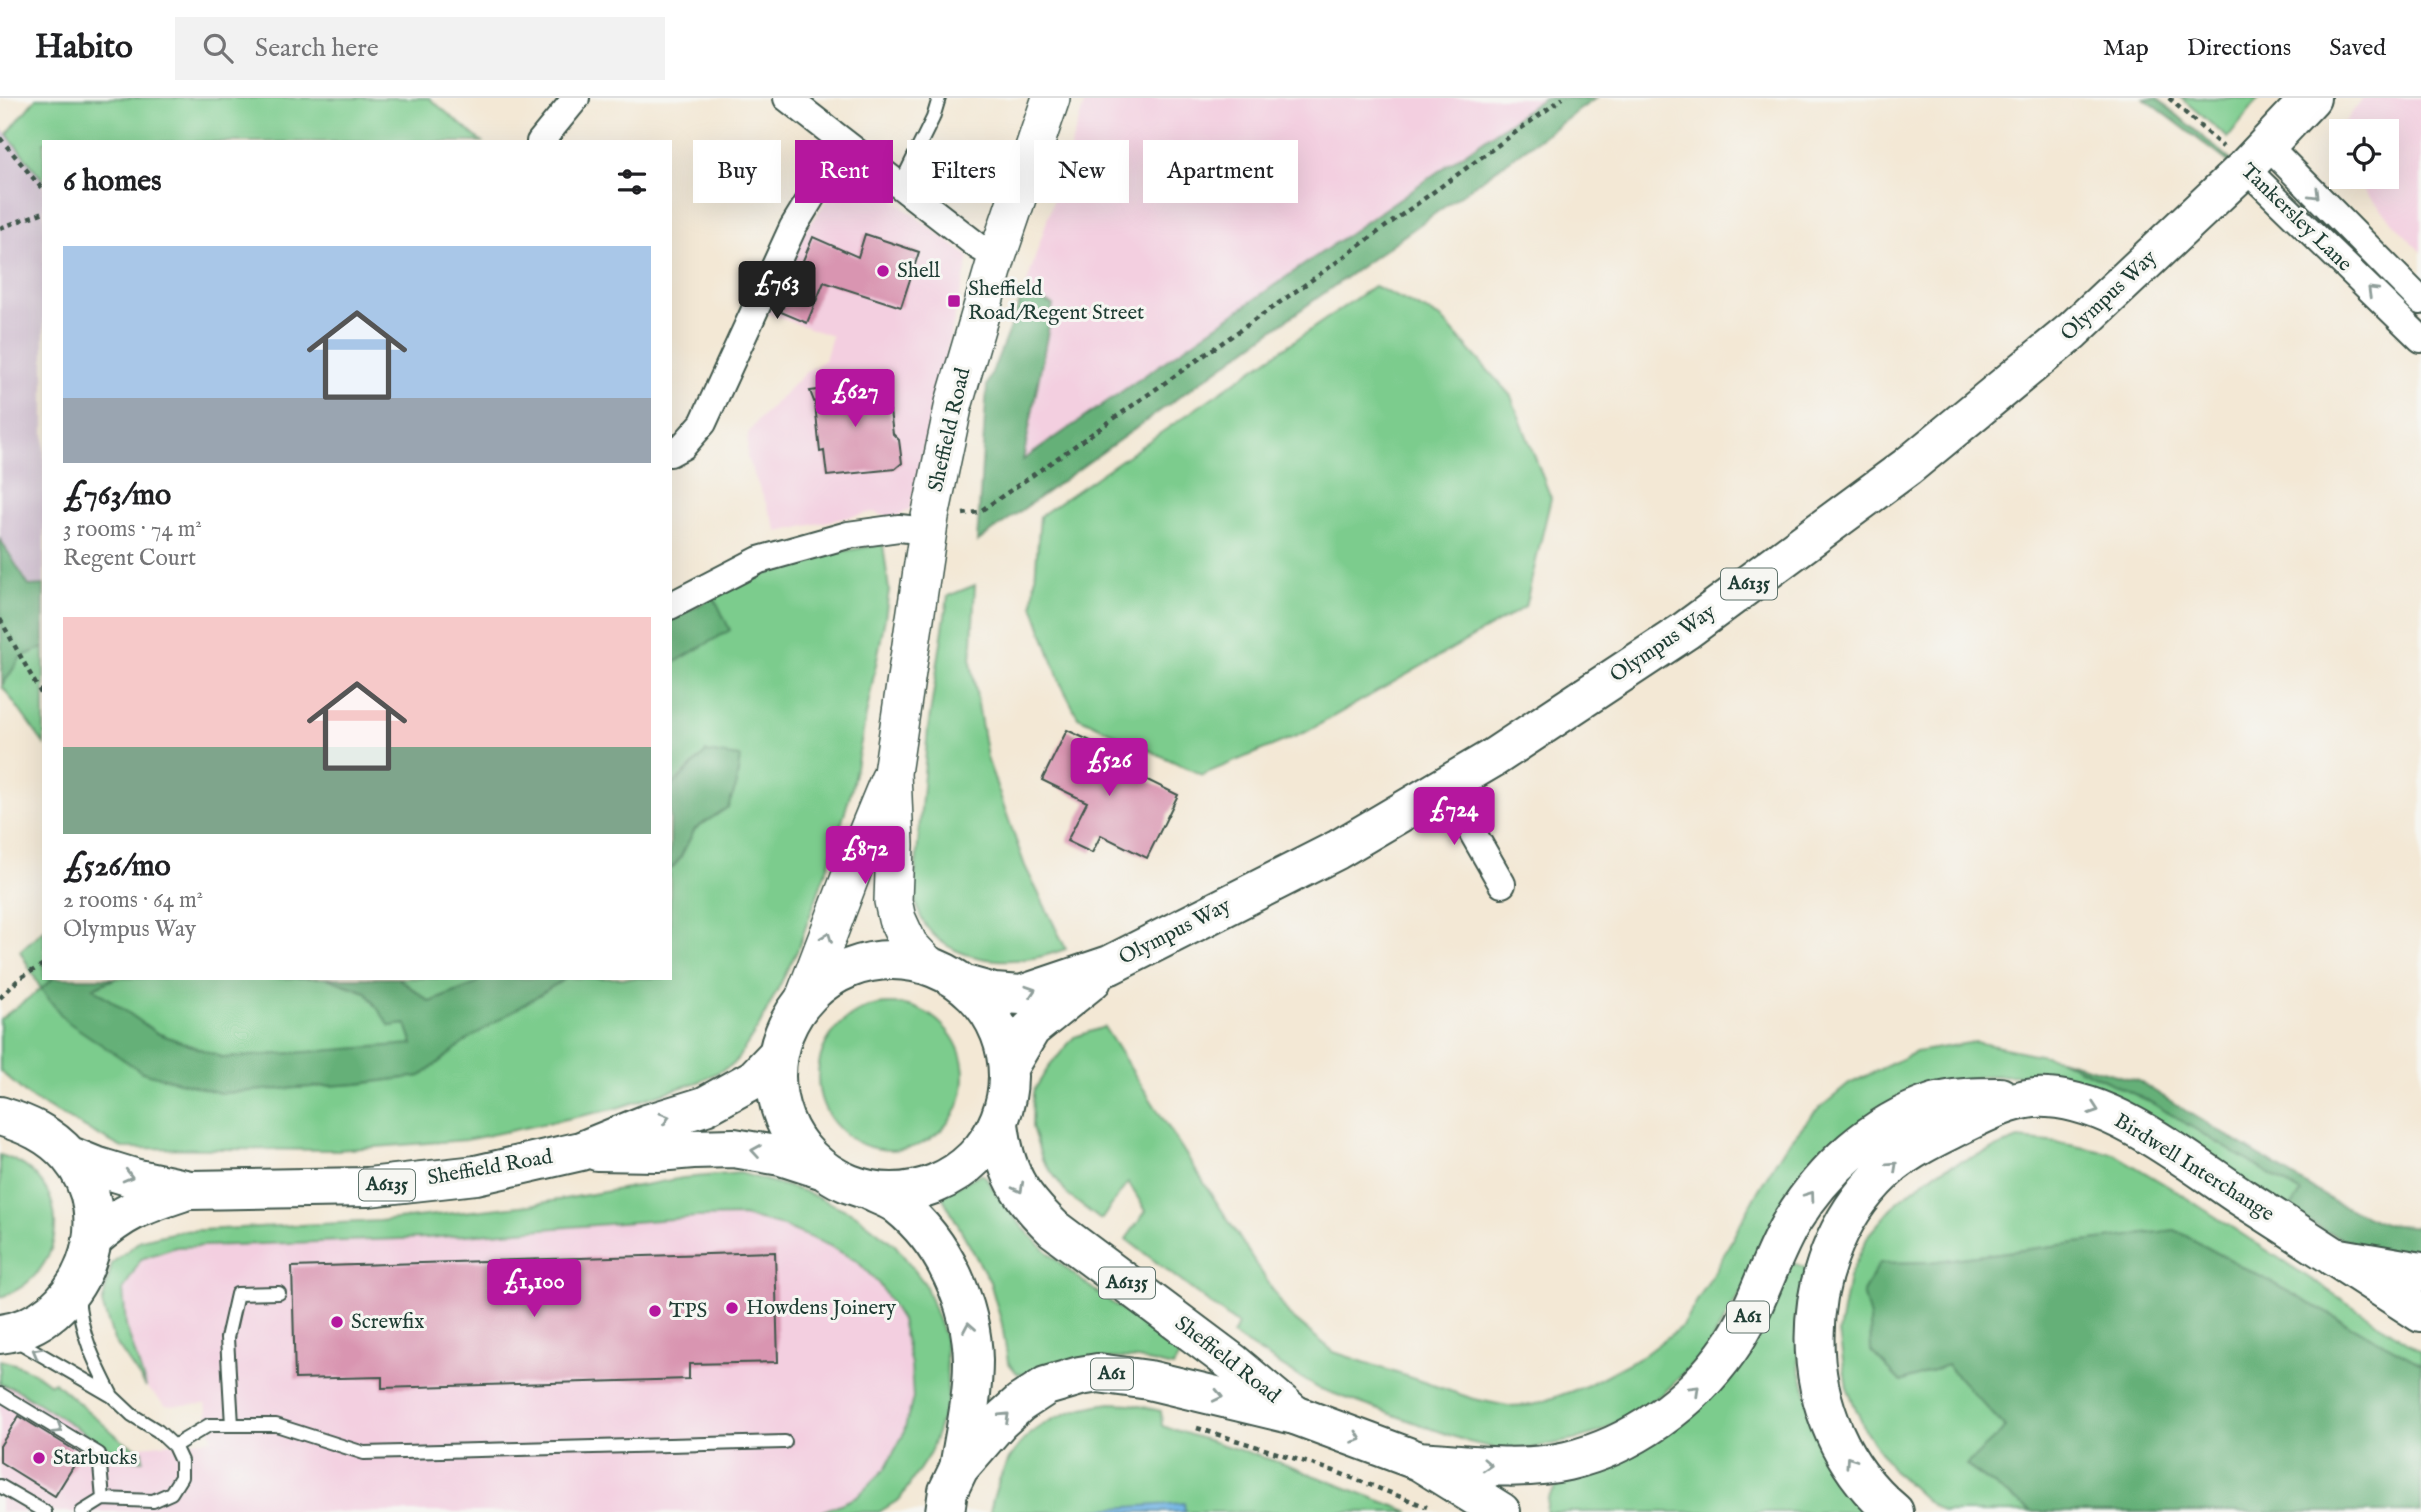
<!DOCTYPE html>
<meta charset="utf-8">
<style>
body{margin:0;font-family:"IM FELL English",serif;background:#f2f2f2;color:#202124;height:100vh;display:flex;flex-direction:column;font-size:26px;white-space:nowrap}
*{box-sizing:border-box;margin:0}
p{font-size:23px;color:#757577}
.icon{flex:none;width:38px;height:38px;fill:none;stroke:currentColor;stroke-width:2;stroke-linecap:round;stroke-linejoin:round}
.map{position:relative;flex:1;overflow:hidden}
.details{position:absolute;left:42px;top:42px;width:630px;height:840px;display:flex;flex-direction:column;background:#fff;border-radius:0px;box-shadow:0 7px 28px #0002}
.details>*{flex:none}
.guide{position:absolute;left:693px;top:42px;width:665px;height:63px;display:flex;gap:14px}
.buttons{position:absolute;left:2329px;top:21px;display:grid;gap:14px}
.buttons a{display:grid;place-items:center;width:70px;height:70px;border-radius:0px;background:#fff;box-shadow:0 7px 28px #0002;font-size:35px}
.price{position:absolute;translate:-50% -60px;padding:0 16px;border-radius:7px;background:#b5179e;color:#fff;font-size:23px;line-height:46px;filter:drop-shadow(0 2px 4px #0008)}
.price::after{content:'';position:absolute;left:50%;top:42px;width:21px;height:16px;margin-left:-10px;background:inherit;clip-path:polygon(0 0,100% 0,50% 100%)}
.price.selected{background:#222;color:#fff}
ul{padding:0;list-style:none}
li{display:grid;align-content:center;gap:14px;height:371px;padding:0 21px}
li span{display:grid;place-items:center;height:217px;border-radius:0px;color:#555}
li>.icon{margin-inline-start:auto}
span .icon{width:126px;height:126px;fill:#fffc;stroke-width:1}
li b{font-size:30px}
h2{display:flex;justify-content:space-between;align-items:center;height:84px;padding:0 21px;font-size:30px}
.chip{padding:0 24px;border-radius:0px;background:#fff;box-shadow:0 7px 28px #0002;font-size:24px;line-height:63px}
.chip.selected{background:#b5179e;color:#fff}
header{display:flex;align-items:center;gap:42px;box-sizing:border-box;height:98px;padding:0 35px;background:#fff;border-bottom:2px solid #e0e0e0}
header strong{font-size:33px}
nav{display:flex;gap:38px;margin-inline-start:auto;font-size:24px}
.search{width:490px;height:63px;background:#f2f2f2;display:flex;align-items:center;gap:18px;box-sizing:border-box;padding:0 24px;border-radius:0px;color:#757577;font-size:26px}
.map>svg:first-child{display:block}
.built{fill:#f3cfe0}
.industrial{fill:#cfbdcf}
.green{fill:#7ccc8d;stroke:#4e8460;stroke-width:2}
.forest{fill:#65b078;stroke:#427656;stroke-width:2}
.water{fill:#6db2e4;stroke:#46788c;stroke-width:2}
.building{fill:#d995b1}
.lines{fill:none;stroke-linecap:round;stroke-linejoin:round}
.service-casing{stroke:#3f574c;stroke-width:16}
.minor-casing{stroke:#3f574c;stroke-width:30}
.secondary-casing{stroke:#3f574c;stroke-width:40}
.primary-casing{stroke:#3f574c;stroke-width:42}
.trunk-casing{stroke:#3f574c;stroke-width:42}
.motorway-casing{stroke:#3f574c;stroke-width:42}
.path{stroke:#3f574c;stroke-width:4.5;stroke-dasharray:5 5;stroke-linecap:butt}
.service{stroke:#fff;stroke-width:12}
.minor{stroke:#fff;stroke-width:26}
.secondary{stroke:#fff;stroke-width:37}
.primary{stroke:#fff;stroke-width:38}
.trunk{stroke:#fff;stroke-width:38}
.motorway{stroke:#fff;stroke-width:38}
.oneway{stroke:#8f9e9a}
.poi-dot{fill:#b5179e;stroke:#f6f6f2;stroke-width:2.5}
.labels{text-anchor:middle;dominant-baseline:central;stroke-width:6;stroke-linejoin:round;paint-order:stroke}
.shield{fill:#f6f6f2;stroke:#60746d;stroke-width:2}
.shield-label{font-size:19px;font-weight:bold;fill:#1f3d34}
.street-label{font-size:21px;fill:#1f3d34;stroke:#f6f6f2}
.poi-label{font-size:21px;fill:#1f3d34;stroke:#f6f6f2;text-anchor:start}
</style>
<header>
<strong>Habito</strong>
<div class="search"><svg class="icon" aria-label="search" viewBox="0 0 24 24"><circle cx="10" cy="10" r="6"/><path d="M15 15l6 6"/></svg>Search here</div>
<nav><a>Map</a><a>Directions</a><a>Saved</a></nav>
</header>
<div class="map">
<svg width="2421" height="1414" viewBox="0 0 2421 1414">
<rect width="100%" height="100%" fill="#f6f6f2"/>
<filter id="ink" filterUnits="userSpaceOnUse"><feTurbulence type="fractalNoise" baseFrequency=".0143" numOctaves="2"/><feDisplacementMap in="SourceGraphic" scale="14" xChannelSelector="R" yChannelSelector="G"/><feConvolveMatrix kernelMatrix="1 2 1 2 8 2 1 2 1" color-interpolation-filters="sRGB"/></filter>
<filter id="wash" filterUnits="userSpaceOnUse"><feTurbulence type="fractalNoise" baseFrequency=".00686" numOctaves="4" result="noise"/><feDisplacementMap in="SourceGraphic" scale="28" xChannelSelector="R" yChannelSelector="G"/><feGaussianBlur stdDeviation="1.57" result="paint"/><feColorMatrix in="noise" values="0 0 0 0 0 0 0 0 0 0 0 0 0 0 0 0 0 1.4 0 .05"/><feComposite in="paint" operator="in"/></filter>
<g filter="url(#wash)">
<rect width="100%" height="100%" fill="#f3e8d5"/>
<path class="built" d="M 1086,0 L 1544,0 L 1023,362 L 1053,208 L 1024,194 Z
M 2363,0 L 2421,0 L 2421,154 L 2351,79 L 2387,79 L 2387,33 L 2342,33 L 2341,69 L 2332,59 L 2339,32 Z
M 853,77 L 862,78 L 969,159 L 910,411 L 897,419 L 886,419 L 873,414 L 778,434 L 747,360 L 748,336 L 758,322 L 806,274 L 825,262 L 832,238 L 763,214 L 791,151 L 844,80 Z
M 743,1118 L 783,1128 L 828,1147 L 858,1164 L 879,1186 L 901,1222 L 911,1267 L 913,1300 L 903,1337 L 885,1371 L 857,1399 L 821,1414 L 0,1414 L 0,1282 L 110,1351 L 212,1341 L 206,1306 L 166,1308 L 146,1289 L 126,1228 L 123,1192 L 140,1161 L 176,1149 L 427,1140 L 697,1119 Z"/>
<path class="industrial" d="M 0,28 L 44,83 L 44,487 L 29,488 L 0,441 Z"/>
<path class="green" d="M 36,0 L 429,0 L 482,44 L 44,44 L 44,83 L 7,36 Z
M 2181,0 L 2259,0 L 2228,40 Z
M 1374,188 L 1441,220 L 1511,298 L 1551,400 L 1525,509 L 1306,634 L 1202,677 L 1078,619 L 1060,584 L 1033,507 L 1040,418 Z
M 883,446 L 889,492 L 885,520 L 852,690 L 834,751 L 797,853 L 759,928 L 734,966 L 701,983 L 614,1011 L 466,1042 L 337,1052 L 122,1050 L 32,1001 L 0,973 L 0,921 L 41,891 L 20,853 L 44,831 L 44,880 L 54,880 L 42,891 L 220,995 L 357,986 L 421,978 L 469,940 L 566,880 L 670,880 L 670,772 L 679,762 L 692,733 L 728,709 L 706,654 L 670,690 L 670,566 L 714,499 L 749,482 L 817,458 Z
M 975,487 L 971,564 L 987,660 L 1025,768 L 1066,851 C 1056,854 1045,858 1034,860 C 981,869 919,853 914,792 L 928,630 L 948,498 Z
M 44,549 L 44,646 L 2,588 L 21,559 Z
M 116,880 L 327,880 L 366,894 L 390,928 L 406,926 L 413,947 L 224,960 L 157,935 L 93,890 Z
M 398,880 L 482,880 L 474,887 L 430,904 Z
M818 979a73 73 0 1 1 146 0a73 73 0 1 1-146 0Z
M 1104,929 L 1289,1217 L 1334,1254 L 1474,1301 L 1508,1308 L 1533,1307 L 1586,1288 L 1644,1257 L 1682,1228 L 1716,1171 L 1759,1091 L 1785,1049 L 1814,1015 L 1849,986 L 1916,954 L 1975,944 L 2059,961 L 2147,1002 L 2302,1096 L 2289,1112 L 2161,1029 L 2078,985 L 2031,977 L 1984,978 L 1944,986 L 1903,1000 L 1739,1197 L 1705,1254 L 1664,1295 L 1602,1333 L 1574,1342 L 1533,1350 L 1502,1352 L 1469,1344 L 1318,1290 L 1232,1237 L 1238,1227 L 1126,1141 L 1146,1113 L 1128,1084 L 1101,1122 L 1069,1098 L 1042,1061 L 1032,1029 L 1033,994 L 1048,970 L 1074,939 Z
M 2018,1041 L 2060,1045 L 2114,1056 L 2176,1093 L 2421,1253 L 2421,1266 L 2175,1132 L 1930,1164 L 1880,1165 L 1863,1194 L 1870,1220 L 1871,1253 L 1901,1284 L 1947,1266 L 2006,1330 L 1966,1368 L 2032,1414 L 1943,1414 L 1930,1406 L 1893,1372 L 1865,1332 L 1847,1290 L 1839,1235 L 1849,1179 L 1869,1136 L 1898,1103 L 1936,1074 Z
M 0,1057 C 75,1078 72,1176 0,1199 Z
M 740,1075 L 803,1093 L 855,1116 L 895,1147 L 925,1186 L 945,1240 L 948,1302 L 930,1355 L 900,1401 L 879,1414 L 821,1414 L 857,1399 L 885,1371 L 903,1337 L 913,1300 L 911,1267 L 901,1222 L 879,1186 L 858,1164 L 828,1147 L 783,1128 L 743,1118 L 697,1119 L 427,1140 L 176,1149 L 141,1161 L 123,1192 L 126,1228 L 146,1289 L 114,1242 L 102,1206 L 112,1165 L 141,1142 L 181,1133 L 379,1123 L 530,1107 L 683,1080 Z
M 980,1076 L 985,1078 C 1030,1156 1110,1203 1182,1253 L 1173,1269 L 1138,1261 L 1109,1260 L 1029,1278 L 1017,1275 L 1008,1264 L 1002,1226 L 990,1184 L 943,1100 L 946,1094 Z
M 1789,1163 L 1807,1170 L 1797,1209 L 1798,1265 L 1823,1352 L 1866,1414 L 1546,1414 L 1548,1400 L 1560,1385 L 1578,1381 L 1605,1371 Z
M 0,1262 C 20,1266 35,1274 50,1286 L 54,1284 L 124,1344 L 143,1353 L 143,1362 L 132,1362 L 131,1352 L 110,1351 L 16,1291 L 0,1286 Z
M 1111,1305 L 1131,1306 L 1161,1313 L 1162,1328 L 1278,1364 L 1410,1414 L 990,1414 C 1004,1344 1041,1314 1111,1305 Z"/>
<path class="forest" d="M 1544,0 L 1596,0 L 977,444 L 987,287 L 1024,194 L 1053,207 L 1023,362 Z
M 2144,0 L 2157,0 L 2273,98 Z
M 0,441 L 29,488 L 44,487 L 44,549 L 21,559 L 2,588 Z
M 714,499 L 730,532 L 670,567 L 670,522 Z
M 706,654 L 740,659 L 736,689 L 728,709 L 695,731 L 679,762 L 670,772 L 670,690 Z
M 54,880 L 116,880 L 93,890 L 157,935 L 224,960 L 413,946 L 406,926 L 390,928 L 366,894 L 327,880 L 398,880 L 430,904 L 474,887 L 482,880 L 566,880 L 470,940 L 421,978 L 357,986 L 220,995 L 142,974 L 65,922 L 41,891 Z
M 2059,961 L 2138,983 L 2336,1105 L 2384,1126 L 2421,1129 L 2421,1164 L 2359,1147 L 2324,1133 L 2289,1112 L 2301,1095 L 2147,1002 Z
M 2175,1132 L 2421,1266 L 2421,1414 L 2032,1414 L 1966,1367 L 2006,1330 L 1947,1267 L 1901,1284 L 1871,1253 L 1870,1220 L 1863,1194 L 1880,1165 L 1930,1164 Z"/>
<path class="water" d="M 1184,1405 L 1185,1414 L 1083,1414 L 1086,1412 Z"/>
<g id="blocks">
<path class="building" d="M 865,136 L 919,154 L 901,209 L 824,184 L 807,225 L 781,214 L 813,139 L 858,159 Z
M 877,277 L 881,314 L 890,313 L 893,336 L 899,342 L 902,365 L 895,371 L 827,378 L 824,353 L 820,354 L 815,306 L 810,293 L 848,288 L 847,281 Z
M 1067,632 L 1097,646 L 1092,655 L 1178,697 L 1147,760 L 1101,737 L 1092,755 L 1067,743 L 1087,704 L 1042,682 Z
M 775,1154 L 778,1264 L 689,1266 L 689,1281 L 382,1290 L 382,1279 L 295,1281 L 292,1169 Z
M 19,1318 L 81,1356 L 55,1398 L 0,1364 L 0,1348 Z"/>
</g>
</g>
<g filter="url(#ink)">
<use href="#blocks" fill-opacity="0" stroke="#3f574c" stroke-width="2"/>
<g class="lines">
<g class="service-casing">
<path id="service" d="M 900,87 L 933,20 L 939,0
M 78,1197 C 80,1235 95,1265 112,1298
M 14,1241 L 112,1298 L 132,1317 L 158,1333 L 174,1348 L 181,1363 L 181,1379 L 171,1395 L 153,1403 L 103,1401 L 82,1414
M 0,1296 L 99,1356 L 103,1401
M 232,1327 L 227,1240 L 237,1196 L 279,1195
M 174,1348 L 209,1327 L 276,1327 L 364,1355 L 785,1344
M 0,1388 L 45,1414"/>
</g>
<g class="minor-casing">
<path id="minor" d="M 787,0 L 979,149 L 997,159
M 540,44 L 576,0
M 2267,47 L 2421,203
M 2245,70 L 2421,241
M 670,355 L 683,348 L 703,325 L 793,129 L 817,90 L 851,50
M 670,508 L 759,462 L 848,437 L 899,430 L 928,433
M 1446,688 L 1502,786"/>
</g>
<g class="secondary-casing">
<path id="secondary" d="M 928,867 L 909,847 L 897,821 L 893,803 L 895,747 L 892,675 L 930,419 L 954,305 L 997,159 L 1051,0
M 803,903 L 865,740 L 889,682"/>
</g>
<g class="primary-casing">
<path id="primary" d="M776 978a116 116 0 1 1 232 0a116 116 0 1 1-232 0Z
M 965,887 L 994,895 L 1021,897 L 1110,867 L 1337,752 L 1493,660 L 1685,533 L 1907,369 L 2072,233 L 2245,70 L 2311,0
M 1009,968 L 1031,931 L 1092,882
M 0,1018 C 26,1026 50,1036 69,1058 C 123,1120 82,1226 0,1236
M 999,1026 C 1005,1075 1019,1097 1054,1131 L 1233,1265 L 1295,1317
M 597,1053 L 657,1054 L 693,1051 L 734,1050 L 781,1058 L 821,1071
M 68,1057 L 95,1068 L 134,1080 L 190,1092 L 368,1089 L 476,1077 L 581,1053 L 647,1026 L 705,1008 L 754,981 L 777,957
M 870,1093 C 879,1098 891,1101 899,1108 C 944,1144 972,1206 973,1263 C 973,1299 965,1334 959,1370
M 93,1141 C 127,1111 146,1106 188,1092"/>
</g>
<g class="trunk-casing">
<path id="trunk" d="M 1419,1363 C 1468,1366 1519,1374 1567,1363 C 1632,1348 1691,1305 1729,1251 C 1757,1212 1768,1163 1792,1123 C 1824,1071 1873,1026 1931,1006 C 1951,999 1979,999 2000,999
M 945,1414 L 948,1393 L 959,1370 L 999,1324 L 1020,1305 L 1046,1288 L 1080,1278 L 1098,1275 L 1149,1282 L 1295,1317 L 1419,1363 L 1501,1414
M 1894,1414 C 1788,1326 1788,1154 1894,1065 C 1914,1049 1936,1039 1958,1028 C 1986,1015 2016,997 2048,1000 C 2116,1004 2187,1063 2243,1100 C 2303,1138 2362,1177 2421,1215"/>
</g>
<g class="motorway-casing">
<path id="motorway" d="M 2334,1159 L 2421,1174"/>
</g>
<path class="path" d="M 2169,0 L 2223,49
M 0,40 L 44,93
M 0,130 L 44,114
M 963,416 L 979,414 L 1046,368 L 1316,179 L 1563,0
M 0,521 L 44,601
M 0,900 L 20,880 L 44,866
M 1197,1330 L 1334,1373 L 1427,1409"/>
<use href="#service" class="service"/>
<use href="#minor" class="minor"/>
<use href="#secondary" class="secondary"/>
<use href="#primary" class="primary"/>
<use href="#trunk" class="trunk"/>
<use href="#motorway" class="motorway"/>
</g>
<defs><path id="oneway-chevron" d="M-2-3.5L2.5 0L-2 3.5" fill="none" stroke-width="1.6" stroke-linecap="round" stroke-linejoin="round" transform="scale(1.75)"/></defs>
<g class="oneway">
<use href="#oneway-chevron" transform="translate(2315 96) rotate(45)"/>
<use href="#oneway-chevron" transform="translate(2372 193) rotate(-136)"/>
<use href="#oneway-chevron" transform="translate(827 839) rotate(-70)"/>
<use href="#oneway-chevron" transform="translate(1031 893) rotate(-18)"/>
<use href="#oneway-chevron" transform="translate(2094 1011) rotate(19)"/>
<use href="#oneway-chevron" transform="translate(665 1020) rotate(-17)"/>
<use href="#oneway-chevron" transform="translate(756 1053) rotate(-171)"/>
<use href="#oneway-chevron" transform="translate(1893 1068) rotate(-42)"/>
<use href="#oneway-chevron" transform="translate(128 1078) rotate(15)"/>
<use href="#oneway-chevron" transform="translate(1019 1090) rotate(62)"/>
<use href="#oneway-chevron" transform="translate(1810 1098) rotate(-54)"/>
<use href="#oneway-chevron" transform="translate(969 1229) rotate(-100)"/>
<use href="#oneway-chevron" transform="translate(37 1254) rotate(-151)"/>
<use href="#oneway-chevron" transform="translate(1695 1292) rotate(-44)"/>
<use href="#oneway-chevron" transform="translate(1218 1298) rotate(13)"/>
<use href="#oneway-chevron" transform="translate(1005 1319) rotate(-43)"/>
<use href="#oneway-chevron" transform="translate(58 1331) rotate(32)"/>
<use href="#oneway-chevron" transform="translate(1357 1340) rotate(21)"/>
<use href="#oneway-chevron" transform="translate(1850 1363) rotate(-124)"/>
<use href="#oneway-chevron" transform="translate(1487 1367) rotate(3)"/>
</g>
</g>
<g class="poi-dot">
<circle cx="883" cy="173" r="7"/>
<rect x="947" y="196" width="14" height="14" rx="3.5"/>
<circle cx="732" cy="1210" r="7"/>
<circle cx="655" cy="1213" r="7"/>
<circle cx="337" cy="1224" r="7"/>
<circle cx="39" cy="1360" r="7"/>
</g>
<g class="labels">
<g class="shield">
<rect x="1721" y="470.5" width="56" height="31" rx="5"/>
<rect x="359" y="1071.5" width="56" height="31" rx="5"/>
<rect x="1099" y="1169.5" width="56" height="31" rx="5"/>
<rect x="1727" y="1203.5" width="42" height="31" rx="5"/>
<rect x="1091" y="1260.5" width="42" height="31" rx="5"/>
</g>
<g class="shield-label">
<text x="1749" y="486">A6135</text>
<text x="387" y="1087">A6135</text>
<text x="1127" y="1185">A6135</text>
<text x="1748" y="1219">A61</text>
<text x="1112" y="1276">A61</text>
</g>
<g class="street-label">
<text transform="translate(2296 120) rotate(44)">Tankersley Lane</text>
<text transform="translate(2109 198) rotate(-43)">Olympus Way</text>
<text transform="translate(950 332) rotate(-77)">Sheffield Road</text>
<text transform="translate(1663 546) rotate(-34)">Olympus Way</text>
<text transform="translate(1175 834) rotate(-27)">Olympus Way</text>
<text transform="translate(490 1070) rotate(-10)">Sheffield Road</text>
<text transform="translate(2194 1070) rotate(32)">Birdwell Interchange</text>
<text transform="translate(1227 1262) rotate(38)">Sheffield Road</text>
</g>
<g class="poi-label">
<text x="897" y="173">Shell</text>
<text x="968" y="191">Sheffield<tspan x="968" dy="24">Road/Regent Street</tspan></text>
<text x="746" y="1210">Howdens Joinery</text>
<text x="669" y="1213">TPS</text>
<text x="351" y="1224">Screwfix</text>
<text x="53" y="1360">Starbucks</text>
</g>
</g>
</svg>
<div class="buttons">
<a><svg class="icon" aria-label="locate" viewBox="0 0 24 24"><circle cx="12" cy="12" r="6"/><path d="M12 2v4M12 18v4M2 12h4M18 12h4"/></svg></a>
</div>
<b class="price selected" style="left:777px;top:223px">£763</b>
<b class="price" style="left:855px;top:331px">£627</b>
<b class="price" style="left:1109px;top:700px">£526</b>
<b class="price" style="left:1454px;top:749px">£724</b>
<b class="price" style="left:865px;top:788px">£872</b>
<b class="price" style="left:534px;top:1221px">£1,100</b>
<div class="guide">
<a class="chip">Buy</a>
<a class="chip selected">Rent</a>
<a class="chip">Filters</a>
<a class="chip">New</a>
<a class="chip">Apartment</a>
</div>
<section class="details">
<h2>6 homes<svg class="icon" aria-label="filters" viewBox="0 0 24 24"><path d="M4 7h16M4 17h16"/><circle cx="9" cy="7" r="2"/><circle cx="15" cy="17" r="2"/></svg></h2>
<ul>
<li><span style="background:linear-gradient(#a9c7e8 70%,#9aa5b1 0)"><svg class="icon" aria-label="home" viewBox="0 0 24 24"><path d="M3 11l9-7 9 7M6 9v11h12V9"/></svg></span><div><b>£763/mo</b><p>3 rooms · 74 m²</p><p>Regent Court</p></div></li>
<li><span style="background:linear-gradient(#f6c9c9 60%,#7fa58c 0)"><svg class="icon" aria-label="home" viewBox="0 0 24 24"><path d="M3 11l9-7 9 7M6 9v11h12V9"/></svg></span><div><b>£526/mo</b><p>2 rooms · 64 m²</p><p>Olympus Way</p></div></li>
</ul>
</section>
</div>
